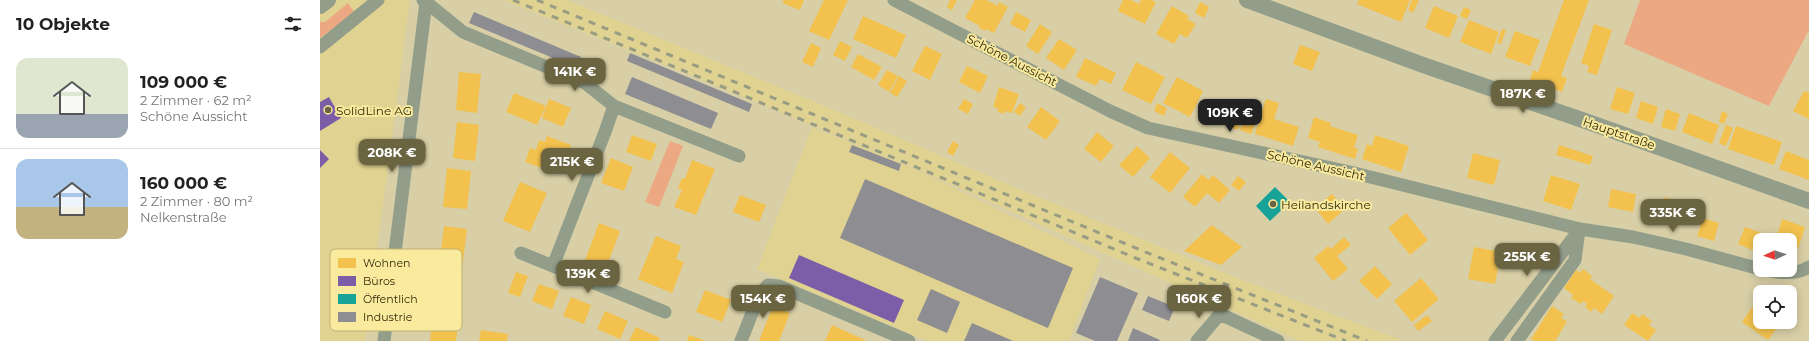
<!DOCTYPE html>
<html lang="de">
<meta charset="utf-8">
<style>
body{margin:0;font-family:Montserrat,sans-serif;background:#f2f2f2;color:#222;height:100vh;display:flex;flex-direction:column;font-size:15px;white-space:nowrap}
*{box-sizing:border-box;margin:0}
p{font-size:13px;color:#767676}
.icon{flex:none;width:22px;height:22px;fill:none;stroke:currentColor;stroke-width:2;stroke-linecap:round;stroke-linejoin:round}
.map{position:relative;flex:1;overflow:hidden}
.panel{display:flex;flex-direction:column;background:#fff;width:320px}
.panel>*{flex:none}
.needle{width:26px;rotate:266deg}
.buttons{position:absolute;left:1433px;top:233px;display:grid;gap:8px}
.buttons a{display:grid;place-items:center;width:44px;height:44px;border-radius:8px;background:#fff;box-shadow:0 2px 10px #0003;font-size:20px}
.price{position:absolute;translate:-50% -34px;padding:0 9px;border-radius:8px;background:#6b6441;color:#fff;font-size:13px;line-height:26px;filter:drop-shadow(0 1px 2px #0008)}
.price::after{content:'';position:absolute;left:50%;top:24px;width:12px;height:9px;margin-left:-6px;background:inherit;clip-path:polygon(0 0,100% 0,50% 100%)}
.price.current{background:#222;color:#fff}
ul{padding:0;list-style:none}
li{display:flex;align-items:center;gap:12px;height:100px;padding:0 16px}
li+li{border-top:1px solid #e0e0e0}
li span{display:grid;place-items:center;flex:none;width:112px;height:80px;border-radius:12px;color:#555}
li>.icon{margin-inline-start:auto}
span .icon{width:48px;height:48px;fill:#fffc;stroke-width:1}
li b{font-size:17px}
h2{display:flex;justify-content:space-between;align-items:center;height:48px;padding:0 16px;font-size:17px}
main{display:flex;flex:1;min-height:0}
.map>svg:first-child{display:block}
.built{fill:#e0d291}
.green{fill:#eca882}
.homes{fill:#f2c14e}
.offices{fill:#7b5ea7}
.public{fill:#17a398}
.industry{fill:#8d8d92}
.lines{fill:none;stroke-linecap:round;stroke-linejoin:round}
.minor{stroke:#929d8a;stroke-width:13}
.tertiary{stroke:#929d8a;stroke-width:16}
.rail{stroke:#989c83;stroke-width:3;stroke-dasharray:7 7;stroke-linecap:butt}
.poi-dot{fill:#6b6441;stroke:#faea9e;stroke-width:1.5}
.labels{text-anchor:middle;dominant-baseline:central;stroke-width:4;stroke-linejoin:round;paint-order:stroke}
.street-label{font-size:12px;fill:#312b0a;stroke:#faea9e}
.poi-label{font-size:12px;fill:#312b0a;stroke:#faea9e;text-anchor:start}
.key{fill:#faea9e;stroke:#beb172;stroke-width:1}
.key-label{font-size:11px;fill:#312b0a}
</style>
<main>
<section class="panel">
<h2>10 Objekte<svg class="icon" aria-label="filters" viewBox="0 0 24 24"><path d="M4 7h16M4 17h16"/><circle cx="9" cy="7" r="2"/><circle cx="15" cy="17" r="2"/></svg></h2>
<ul>
<li><span style="background:linear-gradient(#dfe7d0 70%,#9aa5b1 0)"><svg class="icon" aria-label="home" viewBox="0 0 24 24"><path d="M3 11l9-7 9 7M6 9v11h12V9"/></svg></span><div><b>109 000 €</b><p>2 Zimmer · 62 m²</p><p>Schöne Aussicht</p></div></li>
<li><span style="background:linear-gradient(#a9c7e8 60%,#c2b280 0)"><svg class="icon" aria-label="home" viewBox="0 0 24 24"><path d="M3 11l9-7 9 7M6 9v11h12V9"/></svg></span><div><b>160 000 €</b><p>2 Zimmer · 80 m²</p><p>Nelkenstraße</p></div></li>
</ul>
</section>
<div class="map">
<svg width="1489" height="341" viewBox="0 0 1489 341">
<rect width="100%" height="100%" fill="#d8cfa6"/>
<path class="built" d="M 0,0 L 90,0 L 45,341 L 0,341 Z
M 183,0 L 247,0 L 495,102 L 687,184 L 917,278 L 1084,341 L 980,341 L 583,163 L 336,61 Z
M 492,127 L 582,163 L 780,259 L 749,341 L 607,341 L 437,269 Z"/>
<path class="green" d="M 1320,0 L 1489,0 L 1489,30 L 1449,106 L 1304,44 Z
M 28,3 L 34,12 L 0,38 L 0,22 L 5,22 Z
M 350,141 L 363,146 L 339,207 L 325,202 Z"/>
<path class="homes" d="M 464,0 L 484,0 L 480,10 L 462,3 Z
M 504,0 L 528,0 L 509,40 L 489,31 Z
M 630,0 L 637,0 L 632,10 L 627,7 Z
M 655,0 L 666,0 L 678,6 L 679,2 L 688,7 L 674,33 L 666,29 L 665,31 L 659,28 L 660,26 L 645,18 Z
M 803,0 L 811,0 L 819,4 L 821,0 L 831,0 L 836,2 L 825,24 L 798,11 Z
M 1039,0 L 1090,0 L 1081,22 L 1037,4 Z
M 1092,0 L 1099,0 L 1093,13 L 1088,10 Z
M 1244,0 L 1269,0 L 1241,76 L 1247,78 L 1242,92 L 1210,80 L 1213,70 L 1218,72 Z
M 880,2 L 889,7 L 884,18 L 875,13 Z
M 852,6 L 869,16 L 867,19 L 876,24 L 867,38 L 860,34 L 854,44 L 836,34 Z
M 1114,6 L 1138,16 L 1129,38 L 1105,28 Z
M 1144,7 L 1151,10 L 1147,19 L 1140,16 Z
M 696,12 L 711,20 L 705,32 L 690,24 Z
M 543,16 L 586,35 L 576,58 L 533,39 Z
M 1149,20 L 1179,32 L 1171,54 L 1140,42 Z
M 720,24 L 732,32 L 718,54 L 706,46 Z
M 1274,24 L 1292,30 L 1277,75 L 1267,72 L 1269,66 L 1261,63 Z
M 1182,29 L 1186,30 L 1181,44 L 1177,43 Z
M 1195,31 L 1220,40 L 1210,66 L 1185,57 Z
M 739,39 L 757,50 L 744,70 L 726,58 Z
M 520,41 L 532,47 L 525,61 L 513,55 Z
M 491,43 L 501,48 L 493,67 L 482,62 Z
M 980,45 L 1000,52 L 992,71 L 973,64 Z
M 605,46 L 622,54 L 610,80 L 592,71 Z
M 538,54 L 562,67 L 554,80 L 531,67 Z
M 765,58 L 796,73 L 791,84 L 780,79 L 776,86 L 756,77 Z
M 816,62 L 845,77 L 831,104 L 802,90 Z
M 647,66 L 668,76 L 660,93 L 639,82 Z
M 567,70 L 578,76 L 569,92 L 558,85 Z
M 139,72 L 161,74 L 157,113 L 136,110 Z
M 579,76 L 587,81 L 577,97 L 570,93 Z
M 857,77 L 883,91 L 870,117 L 843,103 Z
M 679,87 L 699,94 L 692,113 L 685,111 L 684,114 L 677,111 L 678,108 L 673,107 Z
M 1297,87 L 1315,93 L 1308,114 L 1290,109 Z
M 1484,91 L 1489,93 L 1489,119 L 1473,111 Z
M 194,93 L 226,106 L 217,125 L 186,112 Z
M 229,99 L 251,108 L 243,127 L 222,118 Z
M 644,99 L 653,104 L 648,114 L 638,109 Z
M 896,99 L 925,109 L 918,130 L 889,120 Z
M 946,99 L 959,103 L 954,119 L 979,127 L 973,146 L 935,134 Z
M 1321,101 L 1338,107 L 1333,124 L 1316,118 Z
M 700,103 L 706,107 L 700,116 L 694,112 Z
M 837,103 L 847,108 L 844,116 L 834,111 Z
M 721,107 L 740,121 L 726,140 L 707,127 Z
M 1346,109 L 1360,114 L 1355,131 L 1341,127 Z
M 1402,111 L 1408,114 L 1404,124 L 1399,122 Z
M 1369,113 L 1399,125 L 1392,144 L 1362,132 Z
M 994,117 L 1011,123 L 1010,126 L 1038,135 L 1034,148 L 1038,149 L 1035,159 L 998,147 L 1000,142 L 988,138 Z
M 924,118 L 936,123 L 931,134 L 920,130 Z
M 137,122 L 159,125 L 155,161 L 133,158 Z
M 1406,125 L 1413,128 L 1406,146 L 1399,143 Z
M 1416,126 L 1462,142 L 1454,165 L 1408,149 Z
M 777,132 L 794,146 L 781,162 L 764,149 Z
M 312,135 L 337,144 L 331,161 L 306,152 Z
M 1055,135 L 1089,146 L 1081,172 L 1042,159 L 1047,144 L 1052,146 Z
M 227,136 L 251,145 L 248,154 L 243,152 L 239,161 L 234,159 L 230,171 L 205,162 L 210,148 L 216,150 L 219,140 L 225,142 Z
M 633,141 L 639,145 L 633,156 L 627,152 Z
M 1239,145 L 1273,156 L 1270,165 L 1236,155 Z
M 817,146 L 830,158 L 813,177 L 799,165 Z
M 1466,151 L 1489,160 L 1489,180 L 1459,169 Z
M 850,152 L 870,168 L 850,193 L 830,177 Z
M 1153,153 L 1180,160 L 1174,185 L 1147,178 Z
M 291,158 L 313,167 L 304,191 L 281,183 Z
M 372,160 L 395,169 L 376,215 L 354,207 L 362,190 L 358,188 L 362,178 L 365,179 Z
M 127,168 L 151,171 L 147,209 L 123,207 Z
M 882,174 L 889,180 L 893,175 L 910,190 L 899,203 L 887,193 L 875,207 L 863,197 Z
M 1231,175 L 1260,184 L 1251,210 L 1223,201 Z
M 918,176 L 926,182 L 919,191 L 911,185 Z
M 200,182 L 227,193 L 210,232 L 183,221 Z
M 1291,189 L 1316,194 L 1313,212 L 1288,207 Z
M 1012,194 L 1025,209 L 1008,224 L 995,208 Z
M 420,195 L 446,205 L 439,222 L 413,212 Z
M 1345,197 L 1365,204 L 1359,222 L 1352,220 L 1351,222 L 1344,220 L 1345,217 L 1339,215 Z
M 1086,213 L 1108,240 L 1090,255 L 1068,228 Z
M 1383,218 L 1399,223 L 1394,241 L 1377,236 Z
M 1462,219 L 1485,227 L 1478,249 L 1470,246 L 1470,240 L 1456,240 Z
M 279,223 L 300,231 L 285,271 L 264,263 Z
M 892,225 L 922,247 L 901,265 L 864,251 Z
M 124,226 L 147,229 L 142,269 L 119,267 Z
M 1425,227 L 1442,233 L 1435,251 L 1418,244 Z
M 336,236 L 361,246 L 356,259 L 364,262 L 352,293 L 318,279 Z
M 1024,237 L 1031,245 L 1017,256 L 1028,269 L 1013,281 L 994,258 L 1008,246 L 1011,249 Z
M 1154,247 L 1181,252 L 1175,284 L 1148,279 Z
M 1055,266 L 1072,284 L 1057,299 L 1039,281 Z
M 1263,269 L 1272,276 L 1270,279 L 1294,296 L 1282,314 L 1274,308 L 1271,312 L 1265,307 L 1267,304 L 1263,301 L 1261,304 L 1251,298 L 1253,295 L 1244,288 L 1256,270 L 1260,273 Z
M 196,272 L 208,276 L 200,297 L 188,293 Z
M 1101,278 L 1119,299 L 1092,322 L 1074,301 Z
M 219,284 L 239,291 L 232,309 L 212,301 Z
M 385,290 L 411,300 L 402,322 L 376,312 Z
M 1440,296 L 1440,322 L 1451,322 L 1449,324 L 1456,329 L 1448,340 L 1422,322 Z
M 251,297 L 271,305 L 264,324 L 243,316 Z
M 453,306 L 470,313 L 459,341 L 439,341 Z
M 1232,306 L 1244,314 L 1241,317 L 1247,322 L 1235,341 L 1215,341 L 1211,339 Z
M 113,311 L 139,314 L 136,341 L 110,341 Z
M 285,311 L 308,321 L 300,339 L 277,329 Z
M 1312,313 L 1320,318 L 1322,314 L 1332,321 L 1329,325 L 1336,330 L 1328,341 L 1304,325 Z
M 1107,315 L 1112,321 L 1098,331 L 1094,325 Z
M 512,325 L 538,337 L 547,341 L 505,341 Z
M 316,327 L 340,338 L 339,341 L 309,341 Z
M 161,330 L 188,334 L 187,341 L 159,341 Z
M 369,335 L 386,341 L 367,341 Z"/>
<path class="offices" d="M 9,97 L 21,118 L 0,131 L 0,102 Z
M 0,150 L 9,159 L 0,168 Z
M 479,255 L 584,300 L 574,323 L 469,278 Z"/>
<path class="public" d="M 955,187 L 970,202 L 950,221 L 936,206 Z"/>
<path class="industry" d="M 154,12 L 261,57 L 257,68 L 149,23 Z
M 310,53 L 432,104 L 429,112 L 307,61 Z
M 312,77 L 398,113 L 391,129 L 305,94 Z
M 532,145 L 581,164 L 579,171 L 529,152 Z
M 545,179 L 753,268 L 728,328 L 520,238 Z
M 780,277 L 818,293 L 797,341 L 775,341 L 756,333 Z
M 611,289 L 640,302 L 627,333 L 597,320 Z
M 828,296 L 855,307 L 849,321 L 822,310 Z
M 652,323 L 693,341 L 644,341 Z
M 813,328 L 840,340 L 839,341 L 808,341 Z"/>
<g class="lines">
<path class="minor" d="M 574,0 L 790,111 L 828,128 L 1030,172 L 1260,229 L 1313,237 L 1366,249 L 1440,269
M 106,2 L 143,32 L 265,83 L 294,106 L 419,156
M 0,47 L 58,0
M 201,253 L 345,312
M 233,266 L 285,132 L 294,106
M 1444,270 C 1458,273 1476,275 1489,267
M 64,341 L 106,2 L 103,0
M 421,341 L 440,293 L 448,285 L 459,286 L 589,341
M 877,341 L 900,314 L 958,341
M 1175,341 L 1260,229
M 1197,341 L 1255,260 L 1259,230"/>
<path class="tertiary" d="M 927,0 L 1103,65 L 1271,123 L 1489,201
M 0,6 L 8,0"/>
<path class="rail" d="M 193,0 L 818,259 L 1026,341
M 217,0 L 823,251 L 1047,341"/>
</g>
<g class="poi-dot">
<circle cx="8" cy="110" r="4"/>
<circle cx="953" cy="204" r="4"/>
</g>
<g class="labels">
<g class="street-label">
<text transform="translate(692 60) rotate(27)">Schöne Aussicht</text>
<text transform="translate(1299 133) rotate(19)">Hauptstraße</text>
<text transform="translate(996 165) rotate(13)">Schöne Aussicht</text>
</g>
<g class="poi-label">
<text x="16" y="110">SolidLine AG</text>
<text x="961" y="204">Heilandskirche</text>
</g>
</g>
<rect x="10" y="249" width="132" height="82" rx="6" class="key"/>
<rect x="18" y="258" width="18" height="10" fill="#f2c14e"/>
<rect x="18" y="276" width="18" height="10" fill="#7b5ea7"/>
<rect x="18" y="294" width="18" height="10" fill="#17a398"/>
<rect x="18" y="312" width="18" height="10" fill="#8d8d92"/>
<g class="key-label">
<text x="43" y="267">Wohnen</text>
<text x="43" y="285">Büros</text>
<text x="43" y="303">Öffentlich</text>
<text x="43" y="321">Industrie</text>
</g>
</svg>
<div class="buttons">
<a><svg class="needle" viewBox="-14 -14 28 28"><path d="M0-13l5 13h-10z" fill="#e53935"/><path d="M0 13l5-13h-10z" fill="#767676"/></svg></a>
<a><svg class="icon" aria-label="locate" viewBox="0 0 24 24"><circle cx="12" cy="12" r="6"/><path d="M12 2v4M12 18v4M2 12h4M18 12h4"/></svg></a>
</div>
<b class="price" style="left:255px;top:92px">141K €</b>
<b class="price" style="left:1203px;top:114px">187K €</b>
<b class="price current" style="left:910px;top:133px">109K €</b>
<b class="price" style="left:72px;top:173px">208K €</b>
<b class="price" style="left:252px;top:182px">215K €</b>
<b class="price" style="left:1353px;top:233px">335K €</b>
<b class="price" style="left:1207px;top:277px">255K €</b>
<b class="price" style="left:268px;top:294px">139K €</b>
<b class="price" style="left:443px;top:319px">154K €</b>
<b class="price" style="left:879px;top:319px">160K €</b>
</div>
</main>
